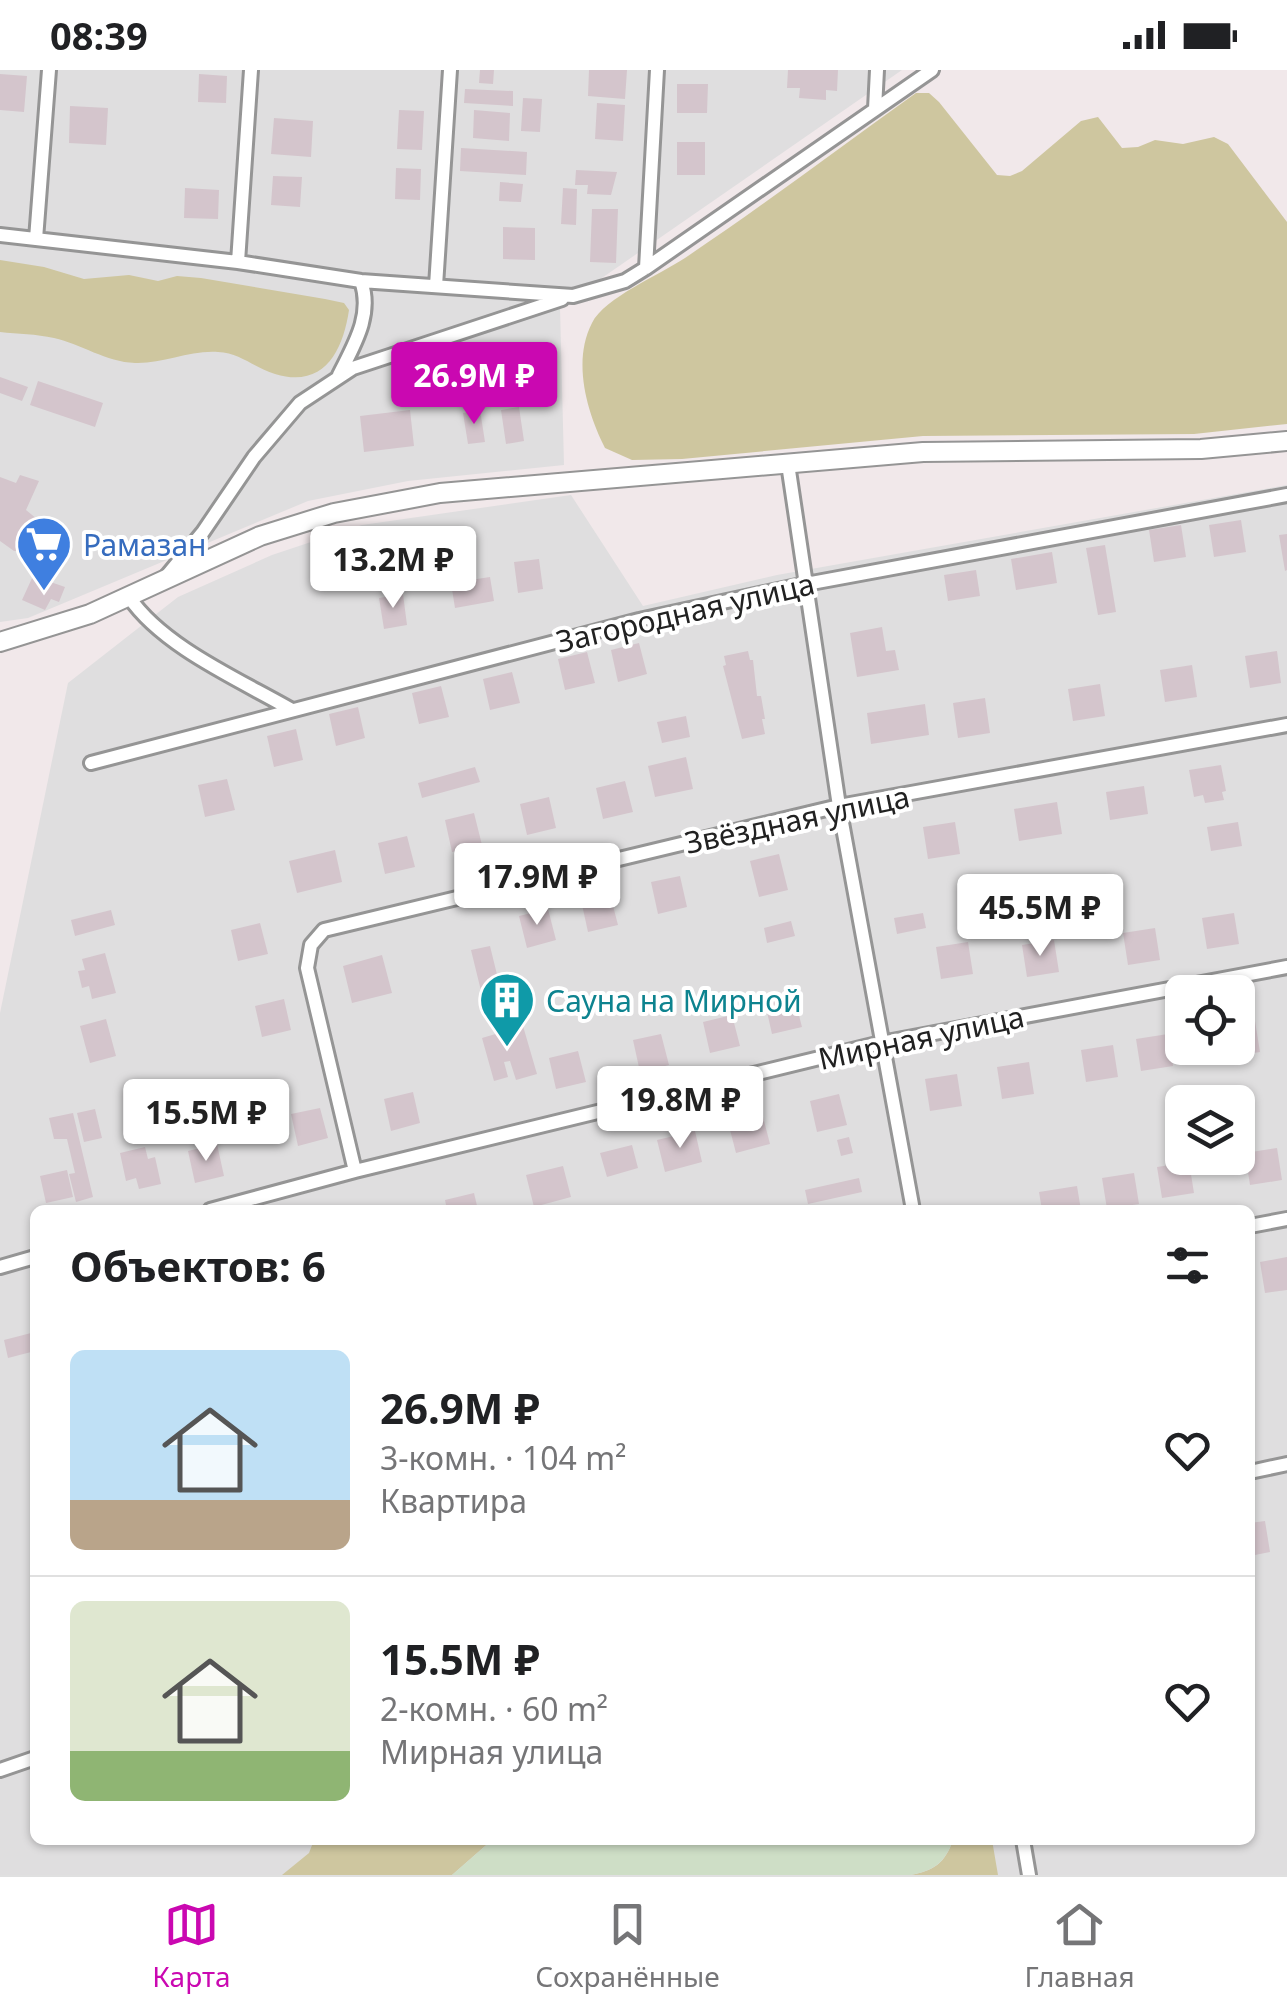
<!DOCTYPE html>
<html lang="ru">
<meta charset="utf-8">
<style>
body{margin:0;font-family:"Noto Sans",sans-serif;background:#f6f6f6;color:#202124;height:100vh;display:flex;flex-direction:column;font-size:38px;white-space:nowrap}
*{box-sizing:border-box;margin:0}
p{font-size:32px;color:#757577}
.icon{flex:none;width:55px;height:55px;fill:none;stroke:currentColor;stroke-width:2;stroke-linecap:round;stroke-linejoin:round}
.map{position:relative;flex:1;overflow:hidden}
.details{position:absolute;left:30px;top:1135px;width:1225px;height:640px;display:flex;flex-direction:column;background:#fff;border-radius:15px;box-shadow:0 2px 8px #0004}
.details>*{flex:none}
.tools{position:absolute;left:1165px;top:905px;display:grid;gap:20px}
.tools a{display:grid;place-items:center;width:90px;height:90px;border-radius:15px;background:#fff;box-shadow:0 2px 8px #0004;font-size:50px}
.price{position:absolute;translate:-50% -85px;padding:0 22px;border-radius:10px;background:#fff;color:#222;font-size:32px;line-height:65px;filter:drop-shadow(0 2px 5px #0008)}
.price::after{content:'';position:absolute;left:50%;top:60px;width:30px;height:22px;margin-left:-15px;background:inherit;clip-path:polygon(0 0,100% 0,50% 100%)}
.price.on{background:#ca08b1;color:#fff}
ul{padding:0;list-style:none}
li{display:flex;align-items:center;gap:30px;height:250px;padding:0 40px}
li+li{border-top:2px solid #e0e0e0}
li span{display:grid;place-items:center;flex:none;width:280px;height:200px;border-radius:15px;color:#555}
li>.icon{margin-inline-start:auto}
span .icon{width:120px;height:120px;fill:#fffc;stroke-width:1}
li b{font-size:42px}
h2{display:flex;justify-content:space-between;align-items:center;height:120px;padding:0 40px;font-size:42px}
.status{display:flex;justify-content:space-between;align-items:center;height:70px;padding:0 50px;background:#fff;direction:ltr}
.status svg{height:28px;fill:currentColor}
.dock{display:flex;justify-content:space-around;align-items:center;height:140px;border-top:2px solid #e0e0e0;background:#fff;font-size:28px;color:#757577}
.dock a{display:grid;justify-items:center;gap:5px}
.dock .on{color:#ca08b1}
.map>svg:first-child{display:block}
.residential{fill:#dfdedf;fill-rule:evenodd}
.forest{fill:#cec69f}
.wetland{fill:#cedec6}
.building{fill:#d4c5cc}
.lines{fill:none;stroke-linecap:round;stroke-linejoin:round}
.minor-casing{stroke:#959595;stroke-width:18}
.tertiary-casing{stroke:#959595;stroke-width:22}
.minor{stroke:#fff;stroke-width:12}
.tertiary{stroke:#fff;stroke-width:18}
.labels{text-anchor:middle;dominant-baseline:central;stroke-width:8;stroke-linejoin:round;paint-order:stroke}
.shop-label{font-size:30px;fill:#366cbe;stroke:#fff;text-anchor:start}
.street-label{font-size:30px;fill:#212121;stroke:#fff}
.culture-label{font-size:30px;fill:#0d838f;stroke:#fff;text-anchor:start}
</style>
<div class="status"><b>08:39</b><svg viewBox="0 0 49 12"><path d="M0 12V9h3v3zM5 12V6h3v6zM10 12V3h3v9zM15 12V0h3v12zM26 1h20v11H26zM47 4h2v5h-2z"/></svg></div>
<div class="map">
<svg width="1287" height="1805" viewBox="0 0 1287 1805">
<rect width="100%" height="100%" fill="#f1e8ea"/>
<path class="residential" d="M 0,0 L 902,0 L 560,237 L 564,395 L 408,411 L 308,431 L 28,548 L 0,552 Z
M 1287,415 L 1287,1805 L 0,1805 L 0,943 L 68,613 L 178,527 L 272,485 L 362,455 L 571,425 L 643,536 L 777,505 ZM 1182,922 L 1238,922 L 1238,978 L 1182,978 ZM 1182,1032 L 1238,1032 L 1238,1088 L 1182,1088 ZM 35,1140 L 1250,1140 L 1250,1770 L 35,1770 Z"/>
<path class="forest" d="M 916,23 L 929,23 L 939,32 L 997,105 L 1010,106 L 1022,101 L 1081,51 L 1098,47 L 1122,78 L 1138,77 L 1155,70 L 1183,74 L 1214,67 L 1228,74 L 1287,152 L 1287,354 L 1194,364 L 923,366 L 682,389 L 632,390 L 605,378 C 587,342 572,292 592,253 C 604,228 661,204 685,188 C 764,135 839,78 916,23 Z
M 0,190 L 44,197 L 84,209 L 129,205 L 158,211 L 177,206 L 201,208 L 325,229 L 344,233 L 349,240 C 343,281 324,319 275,304 C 254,298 241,283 218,282 C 190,280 162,294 135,293 C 106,292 81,274 54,268 C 36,264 18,264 0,262 Z
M 314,1770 L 492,1770 L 452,1805 L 282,1805 L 309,1783 Z
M 953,1770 L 992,1770 L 998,1805 L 910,1805 C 934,1801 945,1793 953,1770 Z"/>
<path class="wetland" d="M 492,1770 L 953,1770 C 945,1793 933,1801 910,1805 L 452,1805 Z"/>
<path class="building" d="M 480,0 L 494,0 L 493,14 L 479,13 Z
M 589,0 L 627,0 L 625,29 L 588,26 Z
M 788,0 L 838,0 L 837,21 L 826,20 L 826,30 L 799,28 L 800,18 L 787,18 Z
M 0,4 L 27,6 L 24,42 L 0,40 Z
M 199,4 L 227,6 L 226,33 L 198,32 Z
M 677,14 L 708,14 L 707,43 L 677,43 Z
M 465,19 L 513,21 L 513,36 L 464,33 Z
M 523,28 L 542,29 L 540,62 L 521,61 Z
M 597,33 L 625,35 L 623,71 L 595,69 Z
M 70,36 L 108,38 L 106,75 L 69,73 Z
M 399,40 L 424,41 L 422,80 L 397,79 Z
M 474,40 L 510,43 L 509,71 L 473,68 Z
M 274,48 L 313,51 L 311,87 L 271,84 Z
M 677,72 L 705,72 L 705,105 L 677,105 Z
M 461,78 L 527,82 L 526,105 L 460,101 Z
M 396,98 L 421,99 L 420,130 L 395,129 Z
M 576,100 L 617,102 L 611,125 L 587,124 L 588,115 L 575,115 Z
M 273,106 L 302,107 L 300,137 L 271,135 Z
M 500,112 L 523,114 L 521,132 L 499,131 Z
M 185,118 L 219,120 L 218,149 L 184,148 Z
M 563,118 L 577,119 L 576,155 L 561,154 Z
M 592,139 L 618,139 L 616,193 L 590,192 Z
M 503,157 L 535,158 L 535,190 L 503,189 Z
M 0,307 L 28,317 L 22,331 L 0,323 Z
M 38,311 L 103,333 L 95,357 L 30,335 Z
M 519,337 L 524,371 L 506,374 L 501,340 Z
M 410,340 L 414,376 L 364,382 L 360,346 Z
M 480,340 L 485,372 L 468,374 L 463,343 Z
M 20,405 L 39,411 L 26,440 L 37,449 L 40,458 L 34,474 L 28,480 L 14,481 L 0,471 L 0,407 L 16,413 Z
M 1241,450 L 1246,482 L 1214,487 L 1209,455 Z
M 1181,455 L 1186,487 L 1154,492 L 1149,460 Z
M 1287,464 L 1287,500 L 1285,501 L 1279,465 Z
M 1105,475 L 1116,542 L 1098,545 L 1086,478 Z
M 1052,482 L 1057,513 L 1016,520 L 1011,489 Z
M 539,489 L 543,519 L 518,523 L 514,492 Z
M 976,500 L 980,526 L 948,531 L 944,505 Z
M 33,506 L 65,517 L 59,532 L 51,529 L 45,540 L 22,530 Z
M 490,507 L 494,531 L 455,538 L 451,513 Z
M 403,524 L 407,555 L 384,559 L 379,528 Z
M 882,557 L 886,581 L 895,580 L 899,600 L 857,607 L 850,563 Z
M 639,573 L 647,604 L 618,612 L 611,580 Z
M 748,581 L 750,590 L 753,590 L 757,626 L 761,626 L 765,649 L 762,649 L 765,664 L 742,669 L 723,596 L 726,595 L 724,586 Z
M 1277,581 L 1281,613 L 1250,618 L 1245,586 Z
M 587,582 L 595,613 L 565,620 L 558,589 Z
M 1192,595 L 1197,627 L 1165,632 L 1160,600 Z
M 512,602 L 520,633 L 490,640 L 483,609 Z
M 1100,614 L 1105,646 L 1073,651 L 1068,619 Z
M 441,616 L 449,647 L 419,654 L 412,623 Z
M 985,628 L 990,663 L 958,668 L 953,633 Z
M 925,634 L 929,665 L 871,674 L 867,643 Z
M 358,637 L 365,668 L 336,676 L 329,644 Z
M 686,646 L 690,667 L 662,673 L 657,652 Z
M 296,659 L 303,690 L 274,697 L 267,666 Z
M 686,687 L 693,719 L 655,727 L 648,696 Z
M 1221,695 L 1226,721 L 1222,722 L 1224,730 L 1205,733 L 1203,725 L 1194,727 L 1189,700 Z
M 475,697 L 480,712 L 422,728 L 418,713 Z
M 227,709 L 235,740 L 205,747 L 198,715 Z
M 625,711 L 633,742 L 603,749 L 596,718 Z
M 1144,716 L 1148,744 L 1110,750 L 1106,722 Z
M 549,727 L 556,758 L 527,765 L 520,734 Z
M 1057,732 L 1062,764 L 1019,771 L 1014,739 Z
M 474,743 L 482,775 L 452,782 L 445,750 Z
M 955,752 L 960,784 L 928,789 L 923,757 Z
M 1238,752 L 1242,776 L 1211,781 L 1207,757 Z
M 407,766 L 415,797 L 385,804 L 378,773 Z
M 335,780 L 342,812 L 297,823 L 289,791 Z
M 779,784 L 788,820 L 759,827 L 750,791 Z
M 680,806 L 687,837 L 658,844 L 651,812 Z
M 610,824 L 618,855 L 588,862 L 581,830 Z
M 548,839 L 556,870 L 527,878 L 519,846 Z
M 111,840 L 115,855 L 75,866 L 71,850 Z
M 923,843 L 926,858 L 897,864 L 894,848 Z
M 1234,843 L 1239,874 L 1207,879 L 1202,848 Z
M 791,851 L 795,866 L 767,873 L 764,858 Z
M 260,853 L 268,884 L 238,891 L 231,860 Z
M 1155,858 L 1160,890 L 1128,895 L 1123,863 Z
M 1054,870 L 1059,902 L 1027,907 L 1022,875 Z
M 968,872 L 973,904 L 941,909 L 936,877 Z
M 490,876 L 502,925 L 483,929 L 471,880 Z
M 105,883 L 116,923 L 92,929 L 89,916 L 82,918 L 78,901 L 85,900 L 82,889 Z
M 382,885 L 392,923 L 352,933 L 343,896 Z
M 794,926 L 802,957 L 772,964 L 765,933 Z
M 284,929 L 291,960 L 262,967 L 255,936 Z
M 732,945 L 740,976 L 710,983 L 703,952 Z
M 106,949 L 116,986 L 90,993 L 80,956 Z
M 1255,951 L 1260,982 L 1228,987 L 1226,978 L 1238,978 L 1238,954 Z
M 523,956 L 537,1004 L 516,1010 L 510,991 L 504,992 L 508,1007 L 494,1011 L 482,968 Z
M 661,964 L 669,995 L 640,1002 L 633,970 Z
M 1168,964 L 1173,996 L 1141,1001 L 1136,969 Z
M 1113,975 L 1118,1007 L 1086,1012 L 1081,980 Z
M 578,981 L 586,1012 L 556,1019 L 549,988 Z
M 1029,992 L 1034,1024 L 1002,1029 L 997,997 Z
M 957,1004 L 962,1036 L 930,1041 L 925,1009 Z
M 413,1022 L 420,1053 L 391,1061 L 384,1029 Z
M 839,1024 L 847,1055 L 817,1062 L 810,1031 Z
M 149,1025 L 153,1038 L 137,1042 L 134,1028 Z
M 320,1038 L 328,1068 L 298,1076 L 291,1044 Z
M 95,1039 L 102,1068 L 84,1072 L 77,1043 Z
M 73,1043 L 93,1127 L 76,1132 L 69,1104 L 75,1103 L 67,1069 L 54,1069 L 49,1048 Z
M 762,1043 L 770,1074 L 736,1083 L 728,1052 Z
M 695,1061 L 702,1092 L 665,1102 L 657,1070 Z
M 849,1067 L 853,1083 L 841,1086 L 837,1070 Z
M 217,1074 L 224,1106 L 195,1113 L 188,1081 Z
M 632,1075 L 638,1098 L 607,1107 L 600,1083 Z
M 145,1077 L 148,1089 L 155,1087 L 161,1114 L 139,1119 L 136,1108 L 126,1111 L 120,1083 Z
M 1277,1078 L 1282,1110 L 1250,1115 L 1245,1083 Z
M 1189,1092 L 1194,1123 L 1162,1128 L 1157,1097 Z
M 563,1096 L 571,1127 L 534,1137 L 526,1105 Z
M 67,1100 L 73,1127 L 46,1133 L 40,1106 Z
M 1134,1103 L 1139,1134 L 1107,1139 L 1102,1108 Z
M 859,1108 L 862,1122 L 808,1134 L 805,1120 Z
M 1077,1116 L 1081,1140 L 1042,1140 L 1039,1122 Z
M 474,1123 L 478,1140 L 447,1140 L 445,1130 Z
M 1287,1187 L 1287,1220 L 1265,1223 L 1260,1192 Z
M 35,1262 L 35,1281 L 8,1288 L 4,1270 Z
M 1265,1451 L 1270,1482 L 1250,1486 L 1250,1453 Z"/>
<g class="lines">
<g class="minor-casing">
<path id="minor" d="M 875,39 L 877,0
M 0,165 L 238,192 L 361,211 L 573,226 L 625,211 L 646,198 L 932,0
M 36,169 L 49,0
M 238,192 L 251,0
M 646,198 L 657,0
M 436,216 L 450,0
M 339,305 C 354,275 373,245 361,211
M 788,394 L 839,736 L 913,1140
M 165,508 L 203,462 L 254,387 L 300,333 L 353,298 L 562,229
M 129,527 C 163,577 240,610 292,640
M 91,693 L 639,550 L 806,514 L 1287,425
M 355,1101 L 307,898 L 311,875 L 324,860 L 839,736 L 1287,655
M 210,1140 L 355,1101 L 881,973 L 1287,897
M 1250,1156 L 1287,1149
M 0,1197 L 35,1187
M 1250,1402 L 1287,1394
M 0,1700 L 35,1688
M 1023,1770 L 1029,1805"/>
</g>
<g class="tertiary-casing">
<path id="tertiary" d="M 0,572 L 90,544 L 260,466 L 334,443 L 440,423 L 923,382 L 1201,379 L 1287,371"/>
</g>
<use href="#minor" class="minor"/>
<use href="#tertiary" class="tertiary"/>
</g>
<defs>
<g id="supermarket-pin" transform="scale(2.875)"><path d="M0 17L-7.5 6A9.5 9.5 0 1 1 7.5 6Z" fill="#3f7fe0" stroke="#fff"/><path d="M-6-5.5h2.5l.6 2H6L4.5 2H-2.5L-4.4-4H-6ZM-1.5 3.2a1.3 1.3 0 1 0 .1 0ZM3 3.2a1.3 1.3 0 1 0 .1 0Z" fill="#fff"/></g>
<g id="building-pin" transform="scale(2.875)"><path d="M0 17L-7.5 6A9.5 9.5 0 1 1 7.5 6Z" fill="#0f9aa8" stroke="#fff"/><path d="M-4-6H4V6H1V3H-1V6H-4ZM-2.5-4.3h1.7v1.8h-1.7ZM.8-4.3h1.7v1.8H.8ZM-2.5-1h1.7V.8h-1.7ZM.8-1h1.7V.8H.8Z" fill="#fff"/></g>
</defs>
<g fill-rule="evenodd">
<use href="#supermarket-pin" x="44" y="474"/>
<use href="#building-pin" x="507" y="930"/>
</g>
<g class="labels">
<g class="shop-label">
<text x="83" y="474">Рамазан</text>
</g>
<g class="street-label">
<text transform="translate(685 542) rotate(-13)">Загородная улица</text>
<text transform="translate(797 749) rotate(-12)">Звёздная улица</text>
<text transform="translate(921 967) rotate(-12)">Мирная улица</text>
</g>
<g class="culture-label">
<text x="546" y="930">Сауна на Мирной</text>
</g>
</g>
</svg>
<div class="tools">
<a><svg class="icon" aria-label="locate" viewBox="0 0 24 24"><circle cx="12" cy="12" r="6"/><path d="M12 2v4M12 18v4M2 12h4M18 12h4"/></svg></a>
<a><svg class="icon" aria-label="layers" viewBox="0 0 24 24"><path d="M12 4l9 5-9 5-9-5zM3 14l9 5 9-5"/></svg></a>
</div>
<b class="price on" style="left:474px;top:357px">26.9M ₽</b>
<b class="price" style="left:393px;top:541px">13.2M ₽</b>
<b class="price" style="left:537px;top:858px">17.9M ₽</b>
<b class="price" style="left:1040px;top:889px">45.5M ₽</b>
<b class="price" style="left:680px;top:1081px">19.8M ₽</b>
<b class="price" style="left:206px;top:1094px">15.5M ₽</b>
<section class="details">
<h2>Объектов: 6<svg class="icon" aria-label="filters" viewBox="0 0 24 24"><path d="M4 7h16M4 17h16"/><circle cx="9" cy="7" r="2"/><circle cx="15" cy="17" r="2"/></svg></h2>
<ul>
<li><span style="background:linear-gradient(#bfe0f5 75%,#b9a48a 0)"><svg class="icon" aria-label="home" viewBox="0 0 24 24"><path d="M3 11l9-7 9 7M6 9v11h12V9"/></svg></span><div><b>26.9M ₽</b><p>3-комн. · 104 m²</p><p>Квартира</p></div><svg class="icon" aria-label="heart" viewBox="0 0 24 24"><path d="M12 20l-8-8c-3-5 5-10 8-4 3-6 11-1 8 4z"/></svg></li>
<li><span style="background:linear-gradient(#dfe7d0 75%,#8fb573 0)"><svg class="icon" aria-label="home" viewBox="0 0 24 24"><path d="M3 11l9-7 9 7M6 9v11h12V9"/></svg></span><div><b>15.5M ₽</b><p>2-комн. · 60 m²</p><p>Мирная улица</p></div><svg class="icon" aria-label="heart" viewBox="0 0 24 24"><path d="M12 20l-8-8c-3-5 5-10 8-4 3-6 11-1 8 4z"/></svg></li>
</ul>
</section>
</div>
<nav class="dock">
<a class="on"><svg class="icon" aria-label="map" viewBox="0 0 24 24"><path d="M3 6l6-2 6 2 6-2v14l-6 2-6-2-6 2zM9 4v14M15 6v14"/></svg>Карта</a>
<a><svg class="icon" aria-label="saved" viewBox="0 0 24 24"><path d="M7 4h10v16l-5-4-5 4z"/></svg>Сохранённые</a>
<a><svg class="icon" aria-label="home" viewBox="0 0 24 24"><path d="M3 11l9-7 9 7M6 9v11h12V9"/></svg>Главная</a>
</nav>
